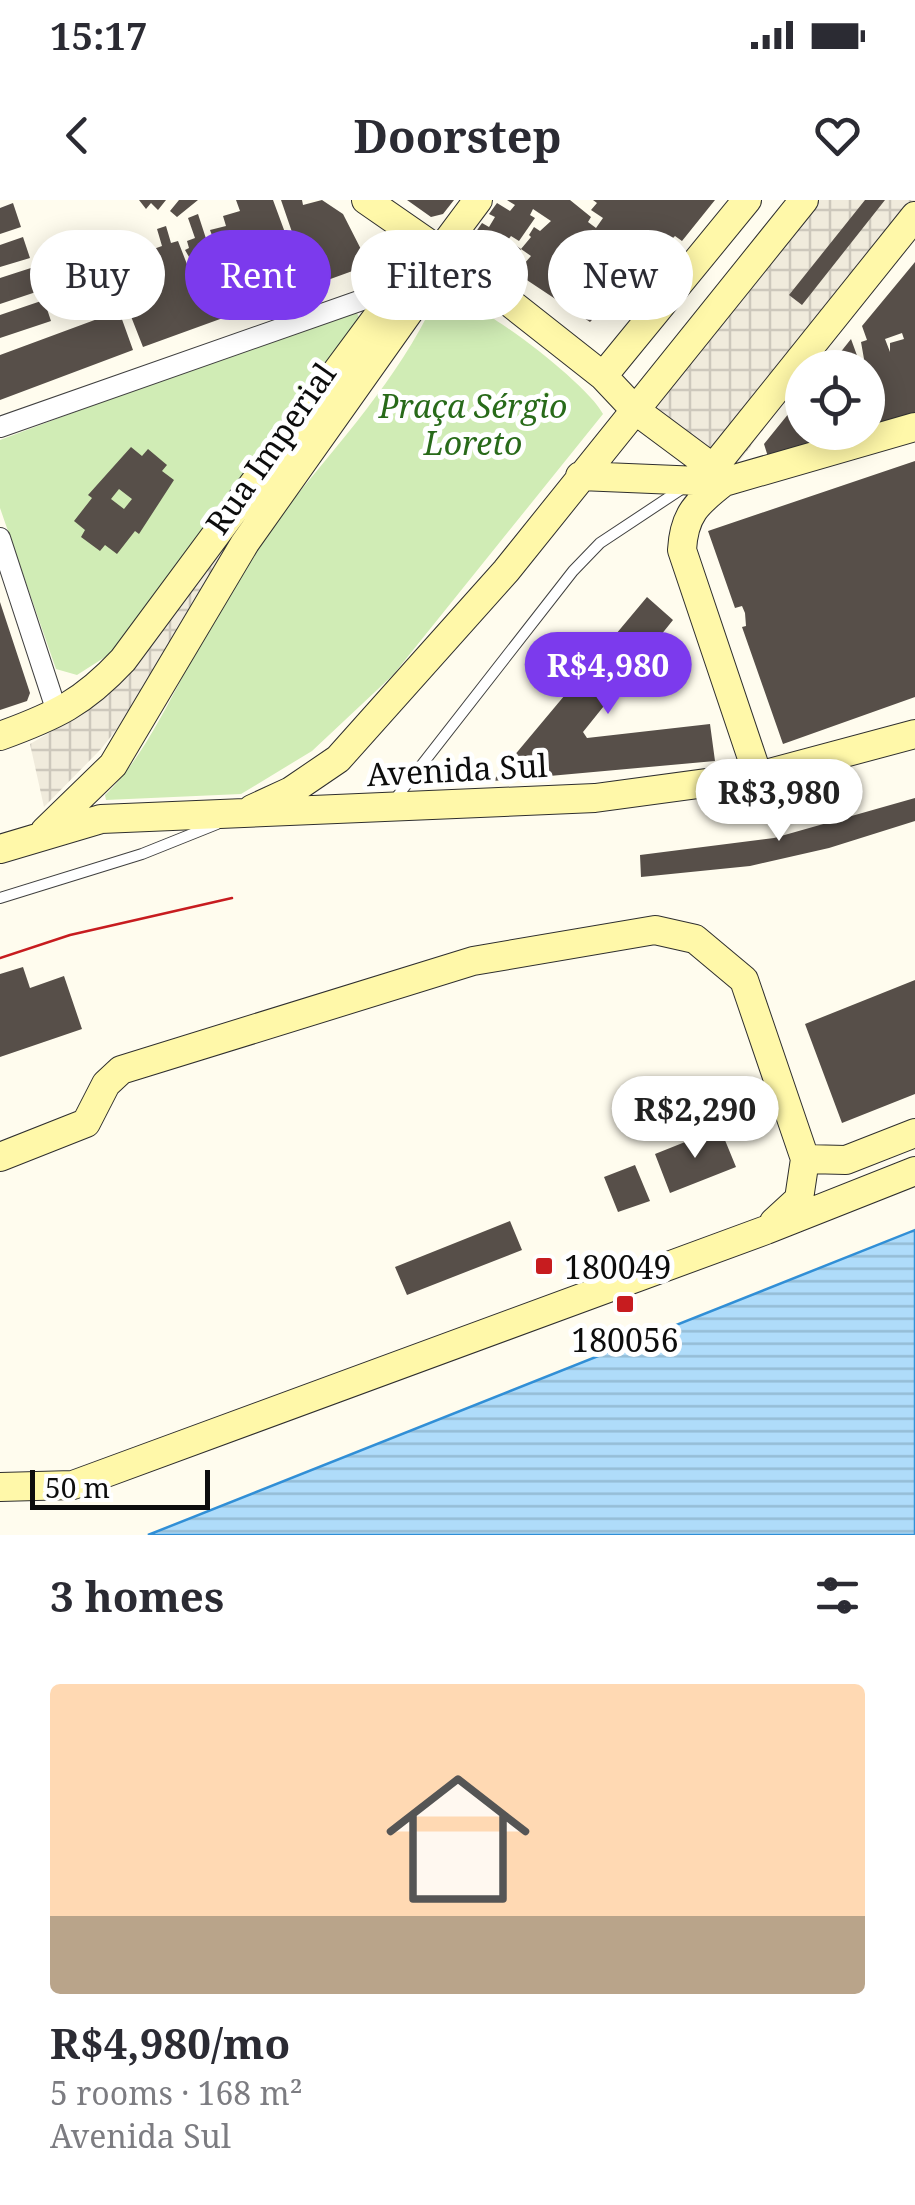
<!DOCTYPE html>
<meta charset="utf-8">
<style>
body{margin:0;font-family:"Noto Serif",serif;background:#f7f7f7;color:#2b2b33;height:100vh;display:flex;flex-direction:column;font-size:38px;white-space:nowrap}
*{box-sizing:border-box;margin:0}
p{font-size:32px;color:#7c7c81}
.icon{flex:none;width:55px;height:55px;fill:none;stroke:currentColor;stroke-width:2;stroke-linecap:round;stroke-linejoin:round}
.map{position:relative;height:1335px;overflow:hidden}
.sheet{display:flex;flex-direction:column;background:#fff;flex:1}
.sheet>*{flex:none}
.top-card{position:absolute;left:30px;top:30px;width:855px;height:90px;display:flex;gap:20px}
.controls{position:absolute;left:785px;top:150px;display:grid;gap:20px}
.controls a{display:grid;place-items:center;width:100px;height:100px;border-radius:50%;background:#fff;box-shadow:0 5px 25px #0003;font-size:50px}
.scale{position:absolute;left:30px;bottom:25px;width:180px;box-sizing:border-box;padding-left:10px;border:5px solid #0d0d0d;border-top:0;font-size:28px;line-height:35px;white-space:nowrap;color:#0d0d0d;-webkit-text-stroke:8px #fff;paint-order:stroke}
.price{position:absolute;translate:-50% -85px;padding:0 22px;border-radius:35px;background:#fff;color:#222;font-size:32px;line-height:65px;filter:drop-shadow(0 2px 5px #0008)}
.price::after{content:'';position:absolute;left:50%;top:60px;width:30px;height:22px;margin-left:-15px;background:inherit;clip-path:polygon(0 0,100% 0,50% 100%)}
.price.selected{background:#7c3aed;color:#fff}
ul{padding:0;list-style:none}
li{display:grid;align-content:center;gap:20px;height:530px;padding:0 50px}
li span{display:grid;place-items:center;height:310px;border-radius:10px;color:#555}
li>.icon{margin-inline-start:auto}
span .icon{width:180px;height:180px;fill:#fffc;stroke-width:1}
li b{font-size:42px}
h2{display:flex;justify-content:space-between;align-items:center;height:120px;padding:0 50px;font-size:42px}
.pill{padding:0 35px;border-radius:45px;background:#fff;box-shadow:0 5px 25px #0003;font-size:35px;line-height:90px}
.pill.selected{background:#7c3aed;color:#fff}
.status{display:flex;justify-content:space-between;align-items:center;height:70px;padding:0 50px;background:#fff;direction:ltr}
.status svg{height:28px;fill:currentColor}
header{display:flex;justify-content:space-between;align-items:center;height:130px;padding:0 50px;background:#fff;font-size:45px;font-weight:700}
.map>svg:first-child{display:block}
.park{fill:#d0ecb5}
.plaza{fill:url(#plaza-grid)}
.water{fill:url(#water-rules);stroke:#318fd6;stroke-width:2.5}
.building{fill:#574f49;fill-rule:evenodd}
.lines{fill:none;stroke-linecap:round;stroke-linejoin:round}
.lane-casing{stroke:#404040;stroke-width:12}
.street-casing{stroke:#404040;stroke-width:22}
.secondary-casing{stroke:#2f2f2f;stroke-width:30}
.lane{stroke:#fff;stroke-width:10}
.street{stroke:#fff;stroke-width:20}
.secondary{stroke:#fff8a9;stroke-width:28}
.tram{stroke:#c71c1f;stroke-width:2.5}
.poi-dot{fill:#c71c1f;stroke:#fff;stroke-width:4}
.labels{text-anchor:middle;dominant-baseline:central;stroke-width:10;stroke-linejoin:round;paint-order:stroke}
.park-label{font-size:32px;font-style:italic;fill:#286a19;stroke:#fff}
.street-label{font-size:32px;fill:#0d0d0d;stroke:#fff}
.poi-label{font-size:32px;fill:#0d0d0d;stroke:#fff;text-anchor:start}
</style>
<div class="status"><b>15:17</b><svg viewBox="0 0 49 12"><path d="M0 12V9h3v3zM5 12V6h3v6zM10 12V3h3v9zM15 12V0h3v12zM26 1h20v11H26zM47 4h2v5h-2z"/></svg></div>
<header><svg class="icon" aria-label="back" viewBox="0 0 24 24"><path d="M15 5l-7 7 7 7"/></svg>Doorstep<svg class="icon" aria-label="heart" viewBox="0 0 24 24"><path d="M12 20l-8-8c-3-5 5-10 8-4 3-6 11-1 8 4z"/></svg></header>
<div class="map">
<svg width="915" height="1335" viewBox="0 0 915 1335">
<defs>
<pattern id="plaza-grid" width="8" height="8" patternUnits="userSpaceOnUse" patternTransform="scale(2.5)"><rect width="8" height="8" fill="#f0ebdc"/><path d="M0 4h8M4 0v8" fill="none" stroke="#cdc8bc"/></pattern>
<pattern id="water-rules" width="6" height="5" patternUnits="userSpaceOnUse" patternTransform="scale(2.5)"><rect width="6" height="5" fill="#afdcfa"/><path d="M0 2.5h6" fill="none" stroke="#95bcd5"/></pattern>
</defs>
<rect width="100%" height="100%" fill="#fffcee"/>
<path class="park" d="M 455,99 C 489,108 588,185 603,214 L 393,475 L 312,551 L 241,594 L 106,600 L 105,595 C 155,549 196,441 234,380 C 295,285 386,205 434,102 Z
M 345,111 L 357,113 L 361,122 L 113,452 L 77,475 L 56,469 L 0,308 L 0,240 Z"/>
<path class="plaza" d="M 804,0 L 915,0 L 915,27 L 724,282 L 632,214 Z
M 235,330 L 138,502 L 101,549 L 44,607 L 30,544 L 90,509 L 118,484 Z"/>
<path class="water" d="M 915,1030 L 915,1335 L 148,1335 Z"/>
<path class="building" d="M 139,0 L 166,0 L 158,10 L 151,3 L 146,9 Z
M 179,0 L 198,0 L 177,17 L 170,11 Z
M 236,0 L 273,0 L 287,38 L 293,35 L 281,0 L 302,0 L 303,5 L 322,0 L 343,14 L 369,65 L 143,147 L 103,45 L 122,42 L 129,59 L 142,55 L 147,71 L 151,70 L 145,52 L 162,46 L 157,29 L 166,26 L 171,43 L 178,41 L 190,72 L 196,69 L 185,50 L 189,48 L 187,41 L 195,38 L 188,18 L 198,14 L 214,63 L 221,60 L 210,30 L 226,26 L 223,16 L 240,11 Z
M 407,0 L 454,0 L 443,14 L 431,17 Z
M 507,0 L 570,0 L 591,17 L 588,22 L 596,28 L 603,18 L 591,10 L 597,3 L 593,0 L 715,0 L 682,41 L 675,36 L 590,122 L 474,45 L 473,36 L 482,23 L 489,27 L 495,17 L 489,14 L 497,3 L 510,11 L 515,5 ZM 533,9 L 551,21 L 540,31 L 534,27 L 529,35 L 531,37 L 521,49 L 531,56 L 524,64 L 515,58 L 521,49 L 508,40 L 511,36 L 519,41 L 535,18 L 530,15 Z
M 865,0 L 885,0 L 802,105 L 789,95 Z
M 13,3 L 21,27 L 0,34 L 0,8 Z
M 23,37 L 30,58 L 0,67 L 0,45 Z
M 915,62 L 915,213 L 868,229 L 868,168 L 828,168 L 851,139 L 859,161 L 864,159 L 861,142 L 867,140 L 862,126 ZM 902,133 L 904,139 L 890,143 L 890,152 L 885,139 Z
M 34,67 L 42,90 L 0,104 L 0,78 Z
M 44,100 L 51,121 L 0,138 L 0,115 Z
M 119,111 L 133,150 L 0,200 L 0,155 Z
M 802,197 L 802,232 L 852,232 L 769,260 L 764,244 Z
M 131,247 L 142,256 L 148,249 L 167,265 L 162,271 L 174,280 L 139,334 L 135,331 L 117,354 L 105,345 L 100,351 L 81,337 L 85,330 L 74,321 L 92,298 L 88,295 ZM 119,289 L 132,299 L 124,309 L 111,299 Z
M 915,261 L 915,497 L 783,544 L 742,427 L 746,426 L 745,413 L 742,406 L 735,408 L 708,331 Z
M 647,397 L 673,420 L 583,532 L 587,538 L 710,524 L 715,561 L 493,581 Z
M 0,402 L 30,493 L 27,501 L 0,510 Z
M 915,598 L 915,621 L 829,648 L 750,666 L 641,677 L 640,655 L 774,638 Z
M 23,767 L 30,788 L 64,776 L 82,829 L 0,857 L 0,774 Z
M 915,780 L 915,894 L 842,923 L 805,824 Z
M 720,928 L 736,967 L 670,993 L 655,954 Z
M 635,965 L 650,1001 L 618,1012 L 604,977 Z
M 510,1021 L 522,1050 L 407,1095 L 395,1067 Z"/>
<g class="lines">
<g class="lane-casing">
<path id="lane" d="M 392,603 L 573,371 L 600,343 L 683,288
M 0,698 L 142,654 L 217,624"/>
</g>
<g class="street-casing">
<path id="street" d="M 0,227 L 399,87
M 0,338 L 58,515"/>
</g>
<g class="secondary-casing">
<path id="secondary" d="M 366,0 L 480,79 L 603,176 L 635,210 L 713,268 L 724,282
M 603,176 L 747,0
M 713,268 L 915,16
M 580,276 L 724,282 L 915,227
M 724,282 C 697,303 684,314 682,350 L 758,576
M 0,536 C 55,516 83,503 123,460 L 400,86 L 419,62 L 440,51 L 478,0
M 252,609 L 291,591 L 338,559 L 506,371 L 804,0
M 45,631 L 113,565 L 245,343 L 435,75 L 440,51
M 0,649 L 101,619 L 595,598 L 758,576 L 915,534
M 0,957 L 86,923 L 106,884 L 121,870 L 473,761 L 655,730 L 695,739 L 744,780 L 805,959 L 846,960 L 915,933
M 774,1022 L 799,999 L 805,959
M 0,1287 L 73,1285 L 766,1030 L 915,971"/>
</g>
<use href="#lane" class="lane"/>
<use href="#street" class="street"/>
<use href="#secondary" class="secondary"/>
<path class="tram" d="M 0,758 L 70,735 L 232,698"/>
</g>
<g class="poi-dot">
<rect x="534" y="1056" width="20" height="20" rx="5"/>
<rect x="615" y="1094" width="20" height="20" rx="5"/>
</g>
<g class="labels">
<g class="park-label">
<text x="473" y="205">Praça Sérgio<tspan x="473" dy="37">Loreto</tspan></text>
</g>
<g class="street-label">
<text transform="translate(270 248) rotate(-55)">Rua Imperial</text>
<text transform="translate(457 569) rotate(-3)">Avenida Sul</text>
</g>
<g class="poi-label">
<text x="564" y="1066">180049</text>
<text x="625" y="1139" text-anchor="middle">180056</text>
</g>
</g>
</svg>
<div class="controls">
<a><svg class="icon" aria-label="locate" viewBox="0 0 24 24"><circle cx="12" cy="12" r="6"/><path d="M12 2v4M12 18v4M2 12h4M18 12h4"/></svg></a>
</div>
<div class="scale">50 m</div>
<b class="price selected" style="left:608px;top:517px">R$4,980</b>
<b class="price" style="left:779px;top:644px">R$3,980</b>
<b class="price" style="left:695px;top:961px">R$2,290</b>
<div class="top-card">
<a class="pill">Buy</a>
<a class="pill selected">Rent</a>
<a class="pill">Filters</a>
<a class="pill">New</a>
</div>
</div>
<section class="sheet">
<h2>3 homes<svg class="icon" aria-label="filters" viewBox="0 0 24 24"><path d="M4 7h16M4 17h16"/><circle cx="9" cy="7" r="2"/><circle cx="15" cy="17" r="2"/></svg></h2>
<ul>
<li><span style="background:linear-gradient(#ffd9b3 75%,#b9a48a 0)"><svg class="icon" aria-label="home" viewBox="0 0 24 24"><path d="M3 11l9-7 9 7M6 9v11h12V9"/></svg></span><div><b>R$4,980/mo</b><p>5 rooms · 168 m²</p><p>Avenida Sul</p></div></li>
</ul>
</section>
